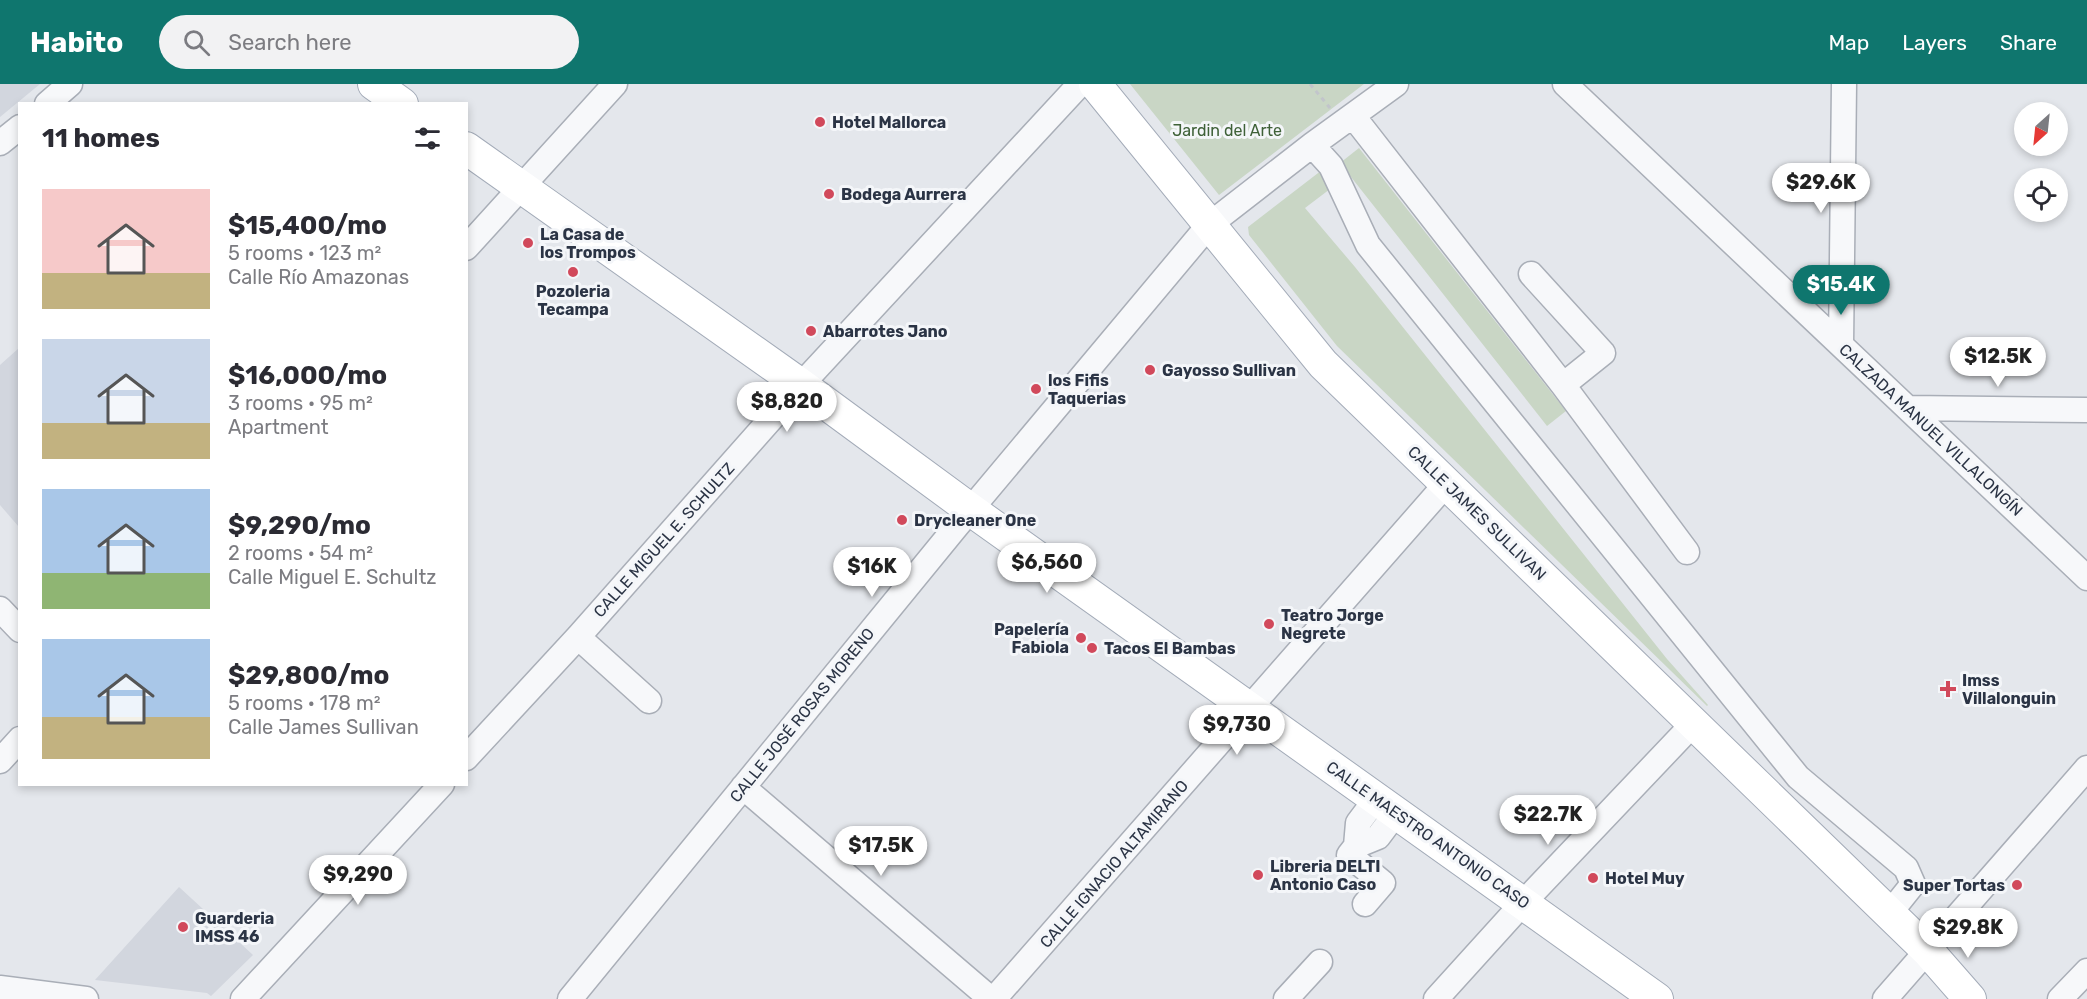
<!DOCTYPE html>
<meta charset="utf-8">
<style>
body{margin:0;font-family:Rubik,sans-serif;background:#f2f2f3;color:#2b2b33;height:100vh;display:flex;flex-direction:column;font-size:22px;white-space:nowrap}
*{box-sizing:border-box;margin:0}
p{font-size:20px;color:#7c7c81}
.icon{flex:none;width:33px;height:33px;fill:none;stroke:currentColor;stroke-width:2;stroke-linecap:round;stroke-linejoin:round}
.map{position:relative;flex:1;overflow:hidden}
.side{position:absolute;left:18px;top:18px;width:450px;height:684px;display:flex;flex-direction:column;background:#fff;border-radius:0px;box-shadow:0 3px 9px #0003}
.side>*{flex:none}
.needle{width:39px;rotate:207deg}
.controls{position:absolute;left:2014px;top:18px;display:grid;gap:12px}
.controls a{display:grid;place-items:center;width:54px;height:54px;border-radius:50%;background:#fff;box-shadow:0 3px 9px #0003;font-size:30px}
.price{position:absolute;translate:-50% -51px;padding:0 14px;border-radius:21px;background:#fff;color:#222;font-size:20px;line-height:39px;filter:drop-shadow(0 2px 3px #0008)}
.price::after{content:'';position:absolute;left:50%;top:36px;width:18px;height:14px;margin-left:-9px;background:inherit;clip-path:polygon(0 0,100% 0,50% 100%)}
.price.on{background:#0f766e;color:#fff}
ul{padding:0;list-style:none}
li{display:flex;align-items:center;gap:18px;height:150px;padding:0 24px}
li span{display:grid;place-items:center;flex:none;width:168px;height:120px;border-radius:0px;color:#555}
li>.icon{margin-inline-start:auto}
span .icon{width:72px;height:72px;fill:#fffc;stroke-width:1}
li b{font-size:26px}
h2{display:flex;justify-content:space-between;align-items:center;height:72px;padding:0 24px;font-size:26px}
header{display:flex;align-items:center;gap:36px;box-sizing:border-box;height:84px;padding:0 30px;background:#0f766e;color:#fff}
header strong{font-size:28px}
nav{display:flex;gap:33px;margin-inline-start:auto;font-size:21px}
.search{width:420px;height:54px;background:#f2f2f3;display:flex;align-items:center;gap:15px;box-sizing:border-box;padding:0 21px;border-radius:33px;color:#7c7c81;font-size:22px}
.map>svg:first-child{display:block}
.built{fill:#d2d6de}
.green{fill:#c9d6c5}
.lines{fill:none;stroke-linecap:round;stroke-linejoin:round}
.minor-casing{stroke:#a9aeb7;stroke-width:27}
.major-casing{stroke:#a3abb8;stroke-width:34}
.path{stroke:#c2c5cb;stroke-width:3;stroke-dasharray:4.5 4.5;stroke-linecap:butt}
.minor{stroke:#f7f8fa;stroke-width:24}
.major{stroke:#fff;stroke-width:32}
.poi-dot{fill:#d1495b;stroke:#f4f6f9;stroke-width:2}
.labels{text-anchor:middle;dominant-baseline:central;stroke-width:6;stroke-linejoin:round;paint-order:stroke}
.poi-label{font-size:16px;font-weight:bold;fill:#2b3445;stroke:#f4f6f9;text-anchor:start}
.park-label{font-size:16px;fill:#3f6138;stroke:#f4f6f9}
.street-label{font-size:16px;fill:#2b3445;stroke:#f4f6f9}
</style>
<header>
<strong>Habito</strong>
<div class="search"><svg class="icon" aria-label="search" viewBox="0 0 24 24"><circle cx="10" cy="10" r="6"/><path d="M15 15l6 6"/></svg>Search here</div>
<nav><a>Map</a><a>Layers</a><a>Share</a></nav>
</header>
<div class="map">
<svg width="2087" height="915" viewBox="0 0 2087 915">
<rect width="100%" height="100%" fill="#e4e7ec"/>
<path class="built" d="M 0,0 L 40,0 L 0,33 Z
M 19,264 L 19,443 L 0,421 L 0,281 Z
M 179,803 L 253,871 L 211,912 L 207,909 L 95,896 Z"/>
<path class="green" d="M 1130,0 L 1364,0 L 1219,111 Z
M 1359,64 L 1566,327 L 1547,342 L 1340,79 Z
M 1322,86 L 1334,102 L 1305,124 L 1355,183 L 1667,575 L 1708,621 L 1707,622 L 1337,262 L 1249,151 L 1248,143 Z"/>
<g class="lines">
<g class="minor-casing">
<path id="minor" d="M 1565,0 L 2087,494
M 47,20 L 70,0
M 1353,32 L 1563,301 L 1603,269 L 1531,190
M 0,59 L 20,43
M 1312,61 L 1331,82 L 1368,161 L 1798,693 L 1906,784 L 1913,800 L 1889,830
M 466,164 L 615,0
M 1841,261 L 1844,0
M 1563,301 L 1687,468
M 1908,324 L 2087,326
M 0,525 L 20,546
M 578,553 L 649,617
M 466,674 L 578,553 L 801,301 L 1080,0
M 0,677 L 20,655
M 743,703 L 991,915
M 1356,762 L 1358,739 L 1376,715
M 1365,820 L 1383,799 L 1349,771 L 1356,762 L 1378,753 L 1396,729
M 0,904 L 86,915
M 243,915 L 442,700
M 570,915 L 956,443 L 1209,141 L 1312,61 L 1396,0
M 994,915 L 1446,400
M 1286,915 L 1320,878
M 1436,915 L 1523,819 L 1694,639
M 1885,915 L 2087,684
M 2060,915 L 2087,887"/>
</g>
<g class="major-casing">
<path id="major" d="M 374,0 L 402,20
M 1095,0 L 1323,280 L 1928,867 L 1970,915
M 466,64 L 801,301 L 971,426 L 1657,915"/>
</g>
<path class="path" d="M 1310,0 L 1330,24"/>
<use href="#minor" class="minor"/>
<use href="#major" class="major"/>
</g>
<g class="poi-dot">
<circle cx="820" cy="38" r="6"/>
<circle cx="829" cy="110" r="6"/>
<circle cx="528" cy="159" r="6"/>
<circle cx="573" cy="188" r="6"/>
<circle cx="811" cy="247" r="6"/>
<circle cx="1150" cy="286" r="6"/>
<circle cx="1036" cy="305" r="6"/>
<circle cx="902" cy="436" r="6"/>
<circle cx="1269" cy="540" r="6"/>
<circle cx="1081" cy="554" r="6"/>
<circle cx="1092" cy="564" r="6"/>
<path d="M1945 596h6v6h6v6h-6v6h-6v-6h-6v-6h6z"/>
<circle cx="1258" cy="791" r="6"/>
<circle cx="1593" cy="794" r="6"/>
<circle cx="2017" cy="801" r="6"/>
<circle cx="183" cy="843" r="6"/>
</g>
<g class="labels">
<g class="poi-label">
<text x="832" y="38">Hotel Mallorca</text>
<text x="841" y="110">Bodega Aurrera</text>
<text x="540" y="150">La Casa de<tspan x="540" dy="18">los Trompos</tspan></text>
<text x="573" y="207" text-anchor="middle">Pozoleria<tspan x="573" dy="18">Tecampa</tspan></text>
<text x="823" y="247">Abarrotes Jano</text>
<text x="1162" y="286">Gayosso Sullivan</text>
<text x="1048" y="296">los Fifis<tspan x="1048" dy="18">Taquerias</tspan></text>
<text x="914" y="436">Drycleaner One</text>
<text x="1281" y="531">Teatro Jorge<tspan x="1281" dy="18">Negrete</tspan></text>
<text x="1069" y="545" text-anchor="end">Papelería<tspan x="1069" dy="18">Fabiola</tspan></text>
<text x="1104" y="564">Tacos El Bambas</text>
<text x="1962" y="596">Imss<tspan x="1962" dy="18">Villalonguin</tspan></text>
<text x="1270" y="782">Libreria DELTI<tspan x="1270" dy="18">Antonio Caso</tspan></text>
<text x="1605" y="794">Hotel Muy</text>
<text x="2005" y="801" text-anchor="end">Super Tortas</text>
<text x="195" y="834">Guarderia<tspan x="195" dy="18">IMSS 46</tspan></text>
</g>
<g class="park-label">
<text x="1227" y="46">Jardin del Arte</text>
</g>
<g class="street-label">
<text transform="translate(1931 346) rotate(43)">CALZADA MANUEL VILLALONGÍN</text>
<text transform="translate(1477 429) rotate(44)">CALLE JAMES SULLIVAN</text>
<text transform="translate(664 456) rotate(-48)">CALLE MIGUEL E. SCHULTZ</text>
<text transform="translate(802 631) rotate(-51)">CALLE JOSÉ ROSAS MORENO</text>
<text transform="translate(1428 751) rotate(35)">CALLE MAESTRO ANTONIO CASO</text>
<text transform="translate(1114 780) rotate(-49)">CALLE IGNACIO ALTAMIRANO</text>
</g>
</g>
</svg>
<div class="controls">
<a><svg class="needle" viewBox="-14 -14 28 28"><path d="M0-13l5 13h-10z" fill="#e53935"/><path d="M0 13l5-13h-10z" fill="#7c7c81"/></svg></a>
<a><svg class="icon" aria-label="locate" viewBox="0 0 24 24"><circle cx="12" cy="12" r="6"/><path d="M12 2v4M12 18v4M2 12h4M18 12h4"/></svg></a>
</div>
<b class="price" style="left:1821px;top:130px">$29.6K</b>
<b class="price on" style="left:1841px;top:232px">$15.4K</b>
<b class="price" style="left:1998px;top:304px">$12.5K</b>
<b class="price" style="left:787px;top:349px">$8,820</b>
<b class="price" style="left:1047px;top:510px">$6,560</b>
<b class="price" style="left:872px;top:514px">$16K</b>
<b class="price" style="left:1237px;top:672px">$9,730</b>
<b class="price" style="left:1548px;top:762px">$22.7K</b>
<b class="price" style="left:881px;top:793px">$17.5K</b>
<b class="price" style="left:358px;top:822px">$9,290</b>
<b class="price" style="left:1968px;top:875px">$29.8K</b>
<section class="side">
<h2>11 homes<svg class="icon" aria-label="filters" viewBox="0 0 24 24"><path d="M4 7h16M4 17h16"/><circle cx="9" cy="7" r="2"/><circle cx="15" cy="17" r="2"/></svg></h2>
<ul>
<li><span style="background:linear-gradient(#f6c9c9 70%,#c2b280 0)"><svg class="icon" aria-label="home" viewBox="0 0 24 24"><path d="M3 11l9-7 9 7M6 9v11h12V9"/></svg></span><div><b>$15,400/mo</b><p>5 rooms · 123 m²</p><p>Calle Río Amazonas</p></div></li>
<li><span style="background:linear-gradient(#c9d6e8 70%,#c2b280 0)"><svg class="icon" aria-label="home" viewBox="0 0 24 24"><path d="M3 11l9-7 9 7M6 9v11h12V9"/></svg></span><div><b>$16,000/mo</b><p>3 rooms · 95 m²</p><p>Apartment</p></div></li>
<li><span style="background:linear-gradient(#a9c7e8 70%,#8fb573 0)"><svg class="icon" aria-label="home" viewBox="0 0 24 24"><path d="M3 11l9-7 9 7M6 9v11h12V9"/></svg></span><div><b>$9,290/mo</b><p>2 rooms · 54 m²</p><p>Calle Miguel E. Schultz</p></div></li>
<li><span style="background:linear-gradient(#a9c7e8 65%,#c2b280 0)"><svg class="icon" aria-label="home" viewBox="0 0 24 24"><path d="M3 11l9-7 9 7M6 9v11h12V9"/></svg></span><div><b>$29,800/mo</b><p>5 rooms · 178 m²</p><p>Calle James Sullivan</p></div></li>
</ul>
</section>
</div>
